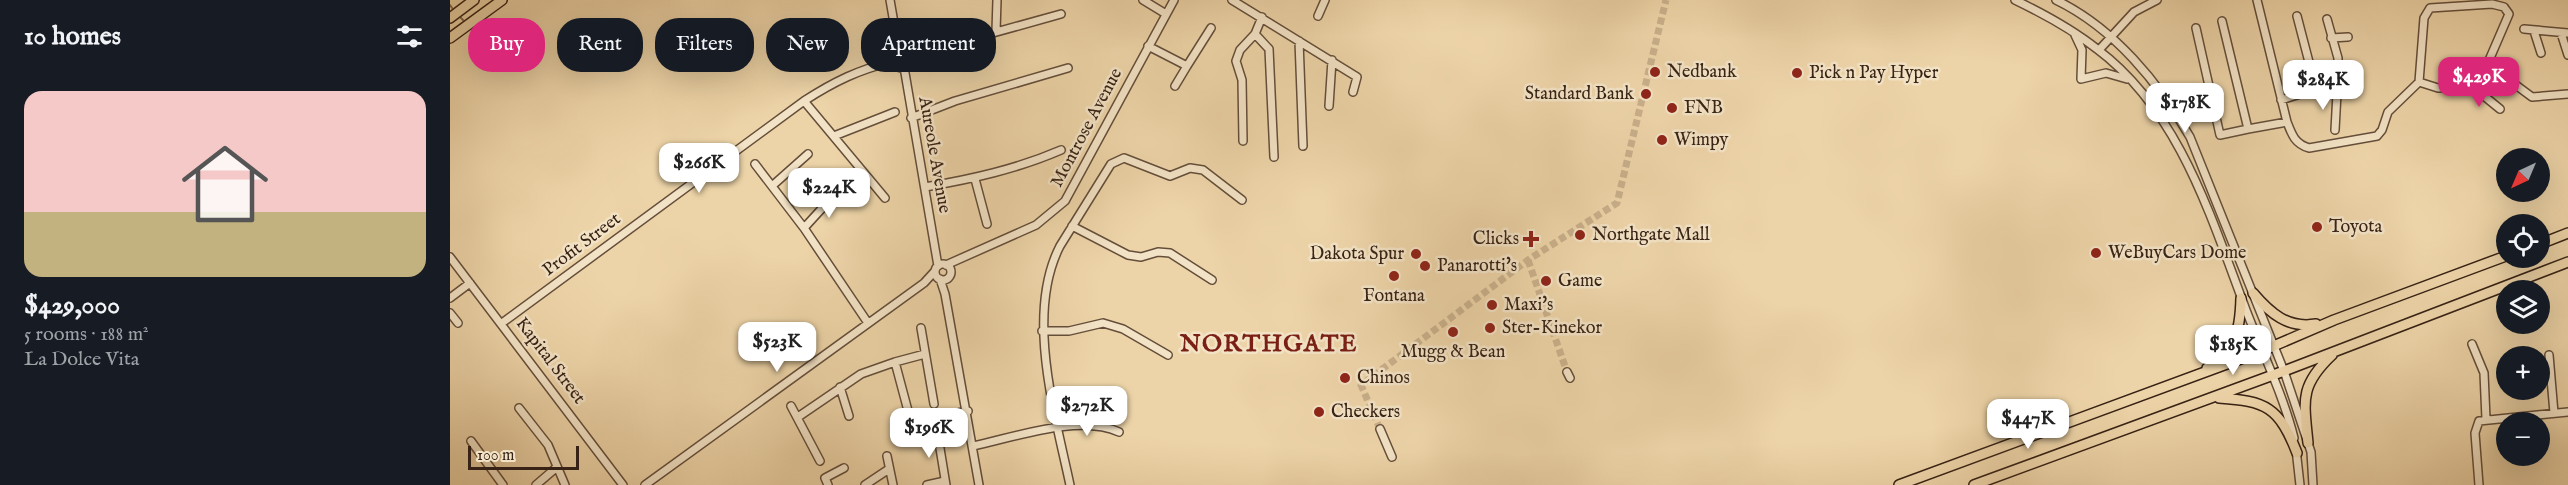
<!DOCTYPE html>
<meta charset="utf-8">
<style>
body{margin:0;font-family:"IM FELL English",serif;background:#242831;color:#f1f3f6;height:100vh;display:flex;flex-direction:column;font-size:22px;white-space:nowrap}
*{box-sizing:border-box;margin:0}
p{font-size:20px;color:#9ea1a6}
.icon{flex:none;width:33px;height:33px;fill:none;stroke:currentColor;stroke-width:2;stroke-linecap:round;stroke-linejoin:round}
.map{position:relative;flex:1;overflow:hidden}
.side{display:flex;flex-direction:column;background:#171b24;width:450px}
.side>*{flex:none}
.top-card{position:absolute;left:18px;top:18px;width:570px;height:54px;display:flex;gap:12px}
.needle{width:39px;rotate:224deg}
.buttons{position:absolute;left:2046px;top:148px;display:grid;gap:12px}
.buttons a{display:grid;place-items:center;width:54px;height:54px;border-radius:50%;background:#171b24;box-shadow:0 6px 24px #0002;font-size:30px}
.scale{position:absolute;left:18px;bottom:15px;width:111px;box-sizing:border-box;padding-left:6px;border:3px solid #372215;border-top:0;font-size:16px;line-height:21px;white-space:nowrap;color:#372215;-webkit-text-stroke:4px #f3e3c6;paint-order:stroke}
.price{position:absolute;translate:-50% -51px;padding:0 14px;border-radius:12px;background:#fff;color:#222;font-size:20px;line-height:39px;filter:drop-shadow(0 2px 3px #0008)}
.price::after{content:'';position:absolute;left:50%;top:36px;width:18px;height:14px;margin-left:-9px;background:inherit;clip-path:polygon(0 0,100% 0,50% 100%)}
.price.on{background:#db2777;color:#fff}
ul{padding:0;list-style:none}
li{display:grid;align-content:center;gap:12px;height:318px;padding:0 24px}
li+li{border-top:2px solid #363941}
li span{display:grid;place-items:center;height:186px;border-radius:18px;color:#555}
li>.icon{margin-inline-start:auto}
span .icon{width:108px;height:108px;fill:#fffc;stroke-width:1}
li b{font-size:26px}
h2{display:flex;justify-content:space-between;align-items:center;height:72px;padding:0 24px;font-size:26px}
.pill{padding:0 21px;border-radius:24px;background:#171b24;box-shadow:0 6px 24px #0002;font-size:21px;line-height:54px}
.pill.on{background:#db2777;color:#fff}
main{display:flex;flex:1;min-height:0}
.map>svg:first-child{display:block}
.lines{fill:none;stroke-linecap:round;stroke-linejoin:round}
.stream{stroke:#7f684f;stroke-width:2}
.minor-tunnel{stroke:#c9b08b;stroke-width:7;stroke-dasharray:7 3.5;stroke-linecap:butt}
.minor-casing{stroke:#644e3a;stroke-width:10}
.major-casing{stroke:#372215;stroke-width:12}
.minor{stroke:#f3e3c6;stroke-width:7}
.major{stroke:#edd4a8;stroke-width:9}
.poi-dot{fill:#8f2418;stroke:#f3e3c6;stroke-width:2}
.labels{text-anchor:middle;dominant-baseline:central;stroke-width:5;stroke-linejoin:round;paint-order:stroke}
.poi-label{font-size:18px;fill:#372215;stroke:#f3e3c6;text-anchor:start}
.street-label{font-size:18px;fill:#372215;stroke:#f3e3c6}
.district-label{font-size:24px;font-weight:bold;letter-spacing:1.5px;fill:#7a1f14;stroke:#f3e3c6}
</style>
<main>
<section class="side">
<h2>10 homes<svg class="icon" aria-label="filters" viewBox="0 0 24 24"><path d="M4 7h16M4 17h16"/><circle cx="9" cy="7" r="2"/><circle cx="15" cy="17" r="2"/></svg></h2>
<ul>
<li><span style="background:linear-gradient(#f6c9c9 65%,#c2b280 0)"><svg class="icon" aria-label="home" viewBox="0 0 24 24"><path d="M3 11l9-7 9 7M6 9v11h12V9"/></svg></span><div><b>$429,000</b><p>5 rooms · 188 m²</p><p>La Dolce Vita</p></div></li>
</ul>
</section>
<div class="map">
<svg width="2118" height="485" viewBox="0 0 2118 485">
<rect width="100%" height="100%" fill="#edd4a8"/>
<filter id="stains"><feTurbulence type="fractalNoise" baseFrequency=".00333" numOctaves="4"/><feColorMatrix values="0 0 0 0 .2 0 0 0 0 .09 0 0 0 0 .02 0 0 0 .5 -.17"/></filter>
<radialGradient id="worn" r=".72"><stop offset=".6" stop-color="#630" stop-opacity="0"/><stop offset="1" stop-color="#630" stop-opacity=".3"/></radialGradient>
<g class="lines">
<path class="stream" d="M 0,5 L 2,8
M 11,18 L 13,20
M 28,36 L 51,63"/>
<path class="minor-tunnel" d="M 1078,260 L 1117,372
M 930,429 L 911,385 L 1078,260 L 1167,203 L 1216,0"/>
<g class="minor-casing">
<path id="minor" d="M 440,0 L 449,52
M 693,0 L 716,14
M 782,0 L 907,77 L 903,92
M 1565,0 C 1594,14 1622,29 1647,49 C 1730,111 1761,218 1796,310 C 1812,352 1833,394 1844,438
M 1606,0 C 1664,28 1709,83 1740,137 L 1834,371 L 1861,452 L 1863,485
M 1807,0 L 1837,122 C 1842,135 1845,144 1859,148 L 1927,136 L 1932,130 L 1938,112 L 1969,82 L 1974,18 L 1980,8 L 2042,4 L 2054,7 L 2059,14 L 2037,65 L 2023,87
M 868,16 L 875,0
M 812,17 L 805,34 L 819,49 L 824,157
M 1877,19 L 1888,58 L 1887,93
M 1772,21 L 1798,129 L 1837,122
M 1746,28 L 1770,135 L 1798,129
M 2074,29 L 2118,33
M 546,31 L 547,0
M 2084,31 L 2091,53
M 2111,33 L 2118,55
M 1625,35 L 1632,50 L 1631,79 L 1656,73 L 1677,79
M 1881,38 L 1898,37
M 849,41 L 853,146
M 496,46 L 611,14
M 698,46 L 737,66 L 725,86
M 1649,50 L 1684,12 L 1707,0
M444 60a8 8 0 1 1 16 0a8 8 0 1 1-16 0Z
M 456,53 L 482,46 L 496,46 L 484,53 L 459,59
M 737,66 L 761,28
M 454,67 L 488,266
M 2051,74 L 2082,97 L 2118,94
M 1969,82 L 1988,88 L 2023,87
M 2023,87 L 2050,109
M 1866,89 L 1887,93 L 1885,130
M 1831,100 L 1866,89 L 1847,16
M 354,101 L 435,198
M 879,106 L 882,60
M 461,118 L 505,101 L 618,68
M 384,136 L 445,112
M 793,141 L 792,80 L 786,61 L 790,50 L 805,34
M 305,164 L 354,228 L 418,323
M 525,179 L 537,224
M 322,186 L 358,154
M 475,187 C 522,179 567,169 611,150
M 622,226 L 678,255 L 691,257 L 708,252 L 720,253 L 762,280
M 354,228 L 387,192
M 0,257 L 173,485
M485 272a8 8 0 1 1 16 0a8 8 0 1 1-16 0Z
M 496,265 L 586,225 L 615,201 L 724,0
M 490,279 L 495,294 L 529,485
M 0,298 L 20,283
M 0,313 L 8,323
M 52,323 L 354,101 C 385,81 408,70 444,61
M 471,328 L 484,404
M 592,331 L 619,331 L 653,323 L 673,329 L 718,355
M 2022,344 L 2034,373 L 2036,419
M 475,354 L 445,362 L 461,422 L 518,411
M 2099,355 L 2104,413
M 1117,372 L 1120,378
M 390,387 L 399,416
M 341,406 L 370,461
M 69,408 L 98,445 L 115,485
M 348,417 L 411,374 L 445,362
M 485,418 L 496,485
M 930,429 L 942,457
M 21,441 L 53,485
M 523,446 C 566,437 628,414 669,432
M 1846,449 L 1850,485
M 437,456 L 443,485
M 86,485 L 107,467
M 195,485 L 474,283 L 485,271
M 378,485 L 375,478 L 394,468
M 415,485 L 439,469
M 477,485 L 495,481
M 620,485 C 605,414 575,314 610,246 L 661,164 L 674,158 L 720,176 L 740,168 L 753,170 L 792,200
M 2029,485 L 2025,433 L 2029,421 L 2118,412"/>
</g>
<g class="major-casing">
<path id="major" d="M 0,18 L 24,0
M 0,38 L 52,0
M 2090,244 L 2118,233
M 1803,293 C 1820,313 1838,329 1866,324
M 1757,368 C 1786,346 1790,334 1791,298
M 1769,398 C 1816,401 1829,407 1847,453
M 1858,443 C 1854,401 1849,386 1882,355
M 1449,485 L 1812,351 L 1884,320 L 2056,256
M 1524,485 L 1834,371 L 2118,262"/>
</g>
<use href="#minor" class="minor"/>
<use href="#major" class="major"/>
</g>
<g class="poi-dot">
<circle cx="1205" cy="72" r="6"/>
<circle cx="1347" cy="73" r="6"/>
<circle cx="1196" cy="94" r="6"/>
<circle cx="1222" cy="108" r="6"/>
<circle cx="1212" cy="140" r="6"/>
<circle cx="1867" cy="227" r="6"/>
<circle cx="1130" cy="235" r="6"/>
<path d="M1078 230h6v6h6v6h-6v6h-6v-6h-6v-6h6z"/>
<circle cx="1646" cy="253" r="6"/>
<circle cx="966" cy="254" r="6"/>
<circle cx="975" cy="266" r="6"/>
<circle cx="944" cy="276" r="6"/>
<circle cx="1096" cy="281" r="6"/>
<circle cx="1042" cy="305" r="6"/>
<circle cx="1040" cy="328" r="6"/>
<circle cx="1003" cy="332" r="6"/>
<circle cx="895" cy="378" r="6"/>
<circle cx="869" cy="412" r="6"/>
</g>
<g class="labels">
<g class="poi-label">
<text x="1217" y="72">Nedbank</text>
<text x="1359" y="73">Pick n Pay Hyper</text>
<text x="1184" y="94" text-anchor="end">Standard Bank</text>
<text x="1234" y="108">FNB</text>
<text x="1224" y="140">Wimpy</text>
<text x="1879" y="227">Toyota</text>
<text x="1142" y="235">Northgate Mall</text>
<text x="1069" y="239" text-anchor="end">Clicks</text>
<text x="1658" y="253">WeBuyCars Dome</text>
<text x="954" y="254" text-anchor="end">Dakota Spur</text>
<text x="987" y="266">Panarotti's</text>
<text x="1108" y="281">Game</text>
<text x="944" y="296" text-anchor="middle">Fontana</text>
<text x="1054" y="305">Maxi's</text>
<text x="1052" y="328">Ster-Kinekor</text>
<text x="1003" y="352" text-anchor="middle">Mugg &amp; Bean</text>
<text x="907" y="378">Chinos</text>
<text x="881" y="412">Checkers</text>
</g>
<g class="street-label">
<text transform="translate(637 128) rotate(-62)">Montrose Avenue</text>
<text transform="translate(484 155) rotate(80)">Aureole Avenue</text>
<text transform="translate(132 245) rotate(-37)">Profit Street</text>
<text transform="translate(100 361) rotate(53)">Kapital Street</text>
</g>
<g class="district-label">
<text x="819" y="344">NORTHGATE</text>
</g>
</g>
<rect width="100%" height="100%" filter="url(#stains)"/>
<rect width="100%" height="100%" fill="url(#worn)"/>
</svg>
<div class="buttons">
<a><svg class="needle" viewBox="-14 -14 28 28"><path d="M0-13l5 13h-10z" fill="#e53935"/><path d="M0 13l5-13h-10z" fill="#9ea1a6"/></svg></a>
<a><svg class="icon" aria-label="locate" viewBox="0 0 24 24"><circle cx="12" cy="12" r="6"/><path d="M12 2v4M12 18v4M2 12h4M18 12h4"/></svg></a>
<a><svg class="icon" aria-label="layers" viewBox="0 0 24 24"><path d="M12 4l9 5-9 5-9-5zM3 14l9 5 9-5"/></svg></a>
<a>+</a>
<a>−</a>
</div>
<div class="scale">100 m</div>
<b class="price on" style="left:2029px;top:108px">$429K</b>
<b class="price" style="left:1873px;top:111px">$284K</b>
<b class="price" style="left:1735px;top:134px">$178K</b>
<b class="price" style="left:249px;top:194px">$266K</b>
<b class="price" style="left:379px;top:219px">$224K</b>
<b class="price" style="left:327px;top:373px">$523K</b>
<b class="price" style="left:1783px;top:376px">$185K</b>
<b class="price" style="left:637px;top:437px">$272K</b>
<b class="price" style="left:1578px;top:450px">$447K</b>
<b class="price" style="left:479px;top:459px">$196K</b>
<div class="top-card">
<a class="pill on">Buy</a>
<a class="pill">Rent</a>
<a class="pill">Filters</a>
<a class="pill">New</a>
<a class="pill">Apartment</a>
</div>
</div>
</main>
